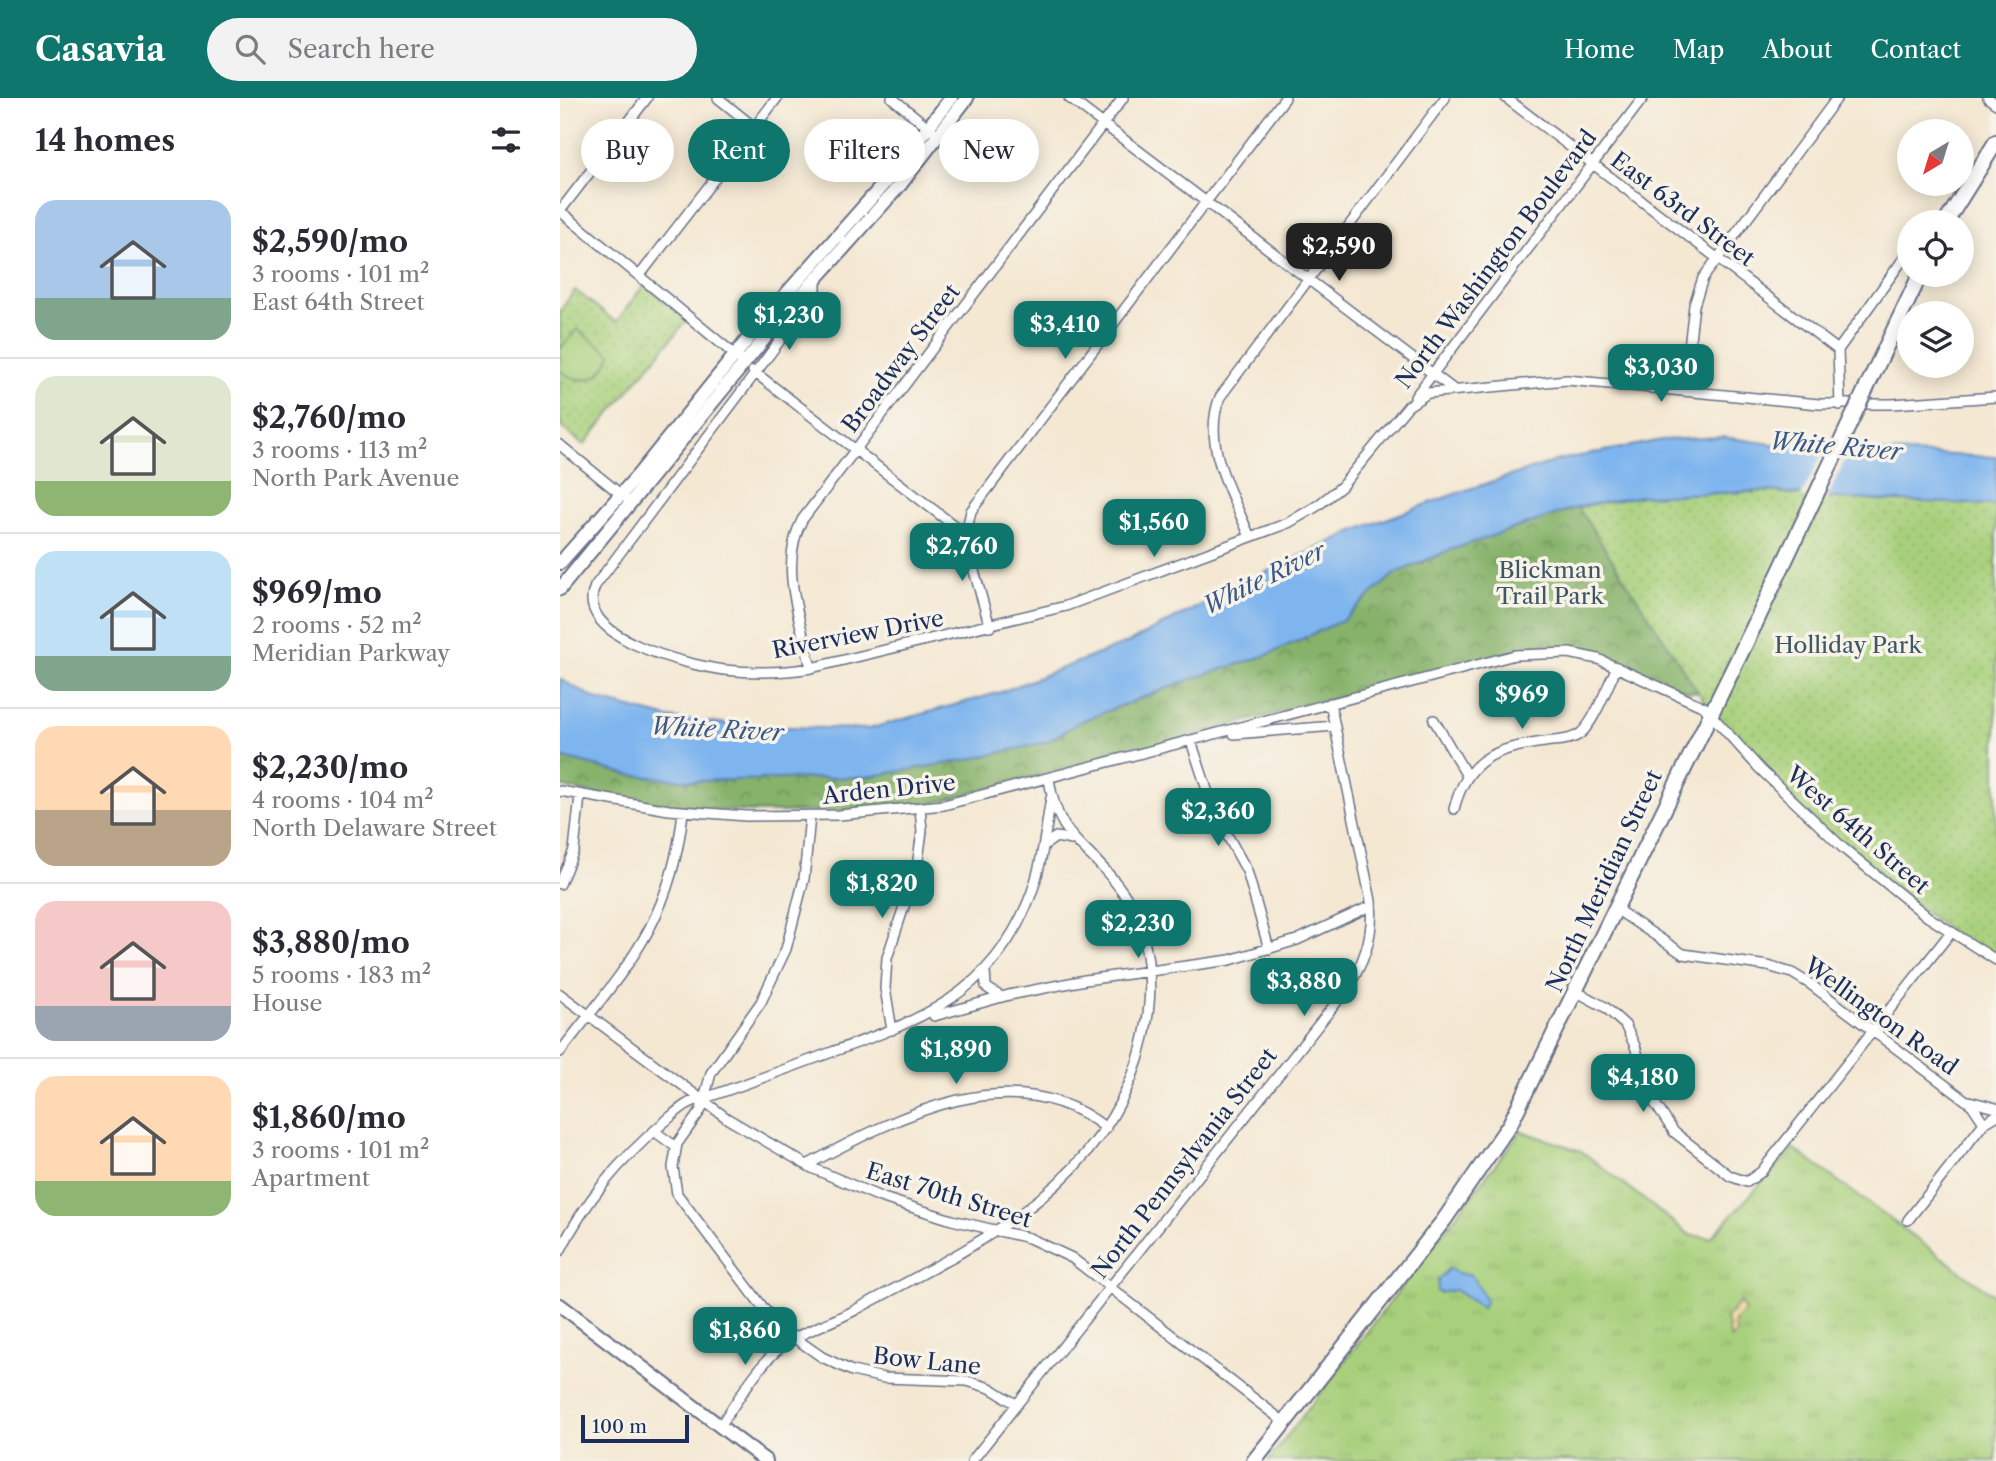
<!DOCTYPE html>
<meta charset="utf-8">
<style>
body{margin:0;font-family:"Libre Caslon Text",serif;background:#f2f2f3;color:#2b2b33;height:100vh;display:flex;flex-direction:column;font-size:26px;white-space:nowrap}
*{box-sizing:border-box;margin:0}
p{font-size:23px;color:#7c7c81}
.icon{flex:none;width:38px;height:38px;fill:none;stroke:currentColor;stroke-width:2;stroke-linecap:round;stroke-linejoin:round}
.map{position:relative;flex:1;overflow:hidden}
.drawer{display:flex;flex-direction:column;background:#fff;width:560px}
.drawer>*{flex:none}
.hud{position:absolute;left:21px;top:21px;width:665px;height:63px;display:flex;gap:14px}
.needle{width:46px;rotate:218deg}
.tools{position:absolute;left:1337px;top:21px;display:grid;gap:14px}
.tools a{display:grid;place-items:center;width:77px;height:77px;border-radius:50%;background:#fff;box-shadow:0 4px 18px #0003;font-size:35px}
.scale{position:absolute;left:21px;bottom:18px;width:108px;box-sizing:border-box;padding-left:7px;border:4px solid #1b2f5e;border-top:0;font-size:19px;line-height:24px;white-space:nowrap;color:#1b2f5e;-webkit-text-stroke:5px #f7f3e8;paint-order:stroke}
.price{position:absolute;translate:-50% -60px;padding:0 16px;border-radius:14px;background:#0f766e;color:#fff;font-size:23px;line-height:46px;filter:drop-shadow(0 2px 4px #0008)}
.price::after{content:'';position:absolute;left:50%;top:42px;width:21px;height:16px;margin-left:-10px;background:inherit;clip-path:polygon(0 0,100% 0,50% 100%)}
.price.selected{background:#222;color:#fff}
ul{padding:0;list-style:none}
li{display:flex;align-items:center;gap:21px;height:175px;padding:0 35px}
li+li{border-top:2px solid #e1e1e2}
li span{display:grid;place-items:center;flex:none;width:196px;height:140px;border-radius:21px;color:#555}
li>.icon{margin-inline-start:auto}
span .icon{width:84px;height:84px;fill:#fffc;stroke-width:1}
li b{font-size:30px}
h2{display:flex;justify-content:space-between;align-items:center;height:84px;padding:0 35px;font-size:30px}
.chip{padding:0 24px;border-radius:32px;background:#fff;box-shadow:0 4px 18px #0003;font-size:24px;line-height:63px}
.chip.selected{background:#0f766e;color:#fff}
header{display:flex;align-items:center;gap:42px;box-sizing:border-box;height:98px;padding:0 35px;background:#0f766e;color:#fff}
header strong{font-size:33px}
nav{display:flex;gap:38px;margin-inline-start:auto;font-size:24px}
.search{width:490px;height:63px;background:#f2f2f3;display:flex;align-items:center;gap:18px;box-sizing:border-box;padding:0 24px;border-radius:38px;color:#7c7c81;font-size:26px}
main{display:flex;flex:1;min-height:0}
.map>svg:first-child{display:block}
.grass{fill:url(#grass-tufts);stroke:#62806c;stroke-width:2}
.forest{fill:url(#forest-crowns);stroke:#507064;stroke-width:2}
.sand{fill:url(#sand-dots);stroke:#84847e;stroke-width:2}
.park{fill:url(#park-dots);stroke:#62806c;stroke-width:2}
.pitch{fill:#a8d07b;stroke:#62806c;stroke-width:2}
.water{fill:#7fb5ee;stroke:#4d72a6;stroke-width:2}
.pier{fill:#f4e8d3}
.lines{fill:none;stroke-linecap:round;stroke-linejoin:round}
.minor-casing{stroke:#677087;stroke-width:12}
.secondary-casing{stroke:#677087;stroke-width:16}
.primary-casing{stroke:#677087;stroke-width:18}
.minor{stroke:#fff;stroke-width:9}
.secondary{stroke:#fff;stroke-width:12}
.primary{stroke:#fff;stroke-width:14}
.primary-bridge-casing{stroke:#677087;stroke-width:18;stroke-linecap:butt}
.primary-bridge{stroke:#fff;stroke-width:14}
.labels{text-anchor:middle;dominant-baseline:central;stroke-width:7;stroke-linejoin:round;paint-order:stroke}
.street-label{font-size:23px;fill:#1b2f5e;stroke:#f7f3e8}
.park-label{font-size:23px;fill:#3e5765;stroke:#f7f3e8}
.water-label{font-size:24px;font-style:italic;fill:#395789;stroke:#f7f3e8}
</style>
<header>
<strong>Casavia</strong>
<div class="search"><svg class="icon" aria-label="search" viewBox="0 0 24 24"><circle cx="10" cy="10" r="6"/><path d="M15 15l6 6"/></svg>Search here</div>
<nav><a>Home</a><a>Map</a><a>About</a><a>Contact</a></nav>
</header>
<main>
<section class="drawer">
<h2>14 homes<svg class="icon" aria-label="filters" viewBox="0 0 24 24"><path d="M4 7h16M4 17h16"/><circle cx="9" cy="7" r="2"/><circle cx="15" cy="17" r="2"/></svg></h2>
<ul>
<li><span style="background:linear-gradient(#a9c7e8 70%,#7fa58c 0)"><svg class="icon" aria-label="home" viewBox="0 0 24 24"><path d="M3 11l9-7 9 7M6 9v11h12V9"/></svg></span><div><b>$2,590/mo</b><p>3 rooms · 101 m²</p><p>East 64th Street</p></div></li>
<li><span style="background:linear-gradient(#dfe7d0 75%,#8fb573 0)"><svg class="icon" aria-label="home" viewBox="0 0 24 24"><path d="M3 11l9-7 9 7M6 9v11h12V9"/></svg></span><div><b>$2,760/mo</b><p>3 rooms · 113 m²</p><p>North Park Avenue</p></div></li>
<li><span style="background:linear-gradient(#bfe0f5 75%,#7fa58c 0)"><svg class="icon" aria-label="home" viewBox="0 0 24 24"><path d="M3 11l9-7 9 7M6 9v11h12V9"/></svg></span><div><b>$969/mo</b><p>2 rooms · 52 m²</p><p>Meridian Parkway</p></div></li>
<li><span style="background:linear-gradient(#ffd9b3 60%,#b9a48a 0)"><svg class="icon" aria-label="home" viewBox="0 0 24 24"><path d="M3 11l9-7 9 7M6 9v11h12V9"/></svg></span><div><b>$2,230/mo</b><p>4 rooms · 104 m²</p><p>North Delaware Street</p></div></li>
<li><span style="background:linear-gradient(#f6c9c9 75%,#9aa5b1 0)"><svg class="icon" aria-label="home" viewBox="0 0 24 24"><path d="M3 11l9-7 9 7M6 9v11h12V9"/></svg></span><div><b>$3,880/mo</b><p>5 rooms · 183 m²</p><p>House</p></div></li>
<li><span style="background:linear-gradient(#ffd9b3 75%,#8fb573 0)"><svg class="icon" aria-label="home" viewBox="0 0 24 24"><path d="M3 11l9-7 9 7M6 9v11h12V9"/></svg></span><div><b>$1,860/mo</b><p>3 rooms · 101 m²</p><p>Apartment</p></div></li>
</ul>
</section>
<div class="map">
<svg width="1436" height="1363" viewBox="0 0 1436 1363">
<defs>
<pattern id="grass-tufts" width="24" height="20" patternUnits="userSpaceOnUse" patternTransform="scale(1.75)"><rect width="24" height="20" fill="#a8d07b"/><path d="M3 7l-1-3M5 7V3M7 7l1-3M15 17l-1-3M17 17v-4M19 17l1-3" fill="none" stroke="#90b36d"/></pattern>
<pattern id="forest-crowns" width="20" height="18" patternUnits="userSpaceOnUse" patternTransform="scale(1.75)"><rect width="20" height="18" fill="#86b26b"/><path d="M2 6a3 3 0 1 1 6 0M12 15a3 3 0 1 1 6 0" fill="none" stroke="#6d915b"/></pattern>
<pattern id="sand-dots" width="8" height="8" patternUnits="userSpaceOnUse" patternTransform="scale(1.75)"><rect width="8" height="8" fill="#eeda9e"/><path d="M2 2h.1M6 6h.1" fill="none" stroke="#ccbb8a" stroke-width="1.8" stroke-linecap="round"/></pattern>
<pattern id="park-dots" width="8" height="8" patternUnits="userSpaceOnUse" patternTransform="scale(1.75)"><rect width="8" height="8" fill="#a8d07b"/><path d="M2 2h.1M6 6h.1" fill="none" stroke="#90b36d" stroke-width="1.8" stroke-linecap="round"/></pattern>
</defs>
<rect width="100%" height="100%" fill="#f7f3e8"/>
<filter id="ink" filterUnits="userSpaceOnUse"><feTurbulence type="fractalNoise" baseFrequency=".0143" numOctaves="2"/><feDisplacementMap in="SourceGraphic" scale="14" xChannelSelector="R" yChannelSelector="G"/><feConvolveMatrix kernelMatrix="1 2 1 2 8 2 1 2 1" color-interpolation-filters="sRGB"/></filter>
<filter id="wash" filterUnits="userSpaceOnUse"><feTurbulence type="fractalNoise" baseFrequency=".00686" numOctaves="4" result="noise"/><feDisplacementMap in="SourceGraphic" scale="28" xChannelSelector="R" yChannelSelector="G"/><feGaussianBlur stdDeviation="1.57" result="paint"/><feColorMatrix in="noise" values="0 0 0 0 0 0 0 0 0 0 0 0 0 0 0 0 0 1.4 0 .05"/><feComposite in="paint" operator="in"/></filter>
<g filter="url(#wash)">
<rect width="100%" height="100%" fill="#f4e8d3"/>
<path class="grass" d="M 961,1033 L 1021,1053 L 1130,1137 L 1151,1140 L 1233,1050 L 1436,1199 L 1436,1363 L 708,1363 Z"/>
<path class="forest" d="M 1018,409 L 1138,594 L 1125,593 L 1027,552 L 975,548 L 374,705 C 251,719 120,719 0,688 L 0,659 L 70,677 L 306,679 L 487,644 L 521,623 L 631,581 L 707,557 L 783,522 L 834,476 L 890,452 Z"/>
<path class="sand" d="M 1180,1203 L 1185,1213 L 1175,1223 L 1176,1236 L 1171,1241 L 1166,1221 Z"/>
<path class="park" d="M 84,187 L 127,222 L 24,347 L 0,328 L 0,213 L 15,192 L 56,224 Z
M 1208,393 L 1253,399 L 1436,407 L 1436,862 L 1391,834 L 1295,761 L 1200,671 L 1151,614 L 1018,409 L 1081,398 Z"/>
<path class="pitch" d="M 17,231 L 51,256 C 42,282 23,289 0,273 L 0,251 Z"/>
<path class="water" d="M 1163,339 L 1240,350 L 1436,359 L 1436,407 L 1288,401 L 1208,393 L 1081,398 L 1018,409 L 890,452 L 834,476 L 783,522 L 707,557 L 631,581 L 521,623 L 487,644 L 407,662 L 306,679 L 132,683 L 70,677 L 0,659 L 0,581 L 36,601 L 109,620 L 187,628 L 308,631 L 441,594 L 569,544 L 704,475 L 796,432 L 900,394 L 999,362 L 1102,342 Z
M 889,1170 L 897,1175 L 912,1178 L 926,1202 L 922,1210 L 895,1192 L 879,1195 L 877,1193 L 878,1182 Z"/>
<path class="pier" d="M 1266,348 L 1291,349 L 1266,402 L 1241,399 Z"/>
</g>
<g filter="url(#ink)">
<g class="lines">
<g class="minor-casing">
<path id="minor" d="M 158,0 L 194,29
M 332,0 L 379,38
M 509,0 L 893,291
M 946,0 L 1278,252
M 1428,0 L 1436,6
M 0,113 L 180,261
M 0,113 L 87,0
M 80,177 L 217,0
M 256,181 L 256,193 L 249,204 L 35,488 C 12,540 129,567 164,572 C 193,575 222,575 251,570 L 506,508 L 728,425 L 757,408 L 781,389 L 848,308 L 868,295 L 1007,282 L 1259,306 L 1332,306 L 1436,299
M 193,273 L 405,436
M 1124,293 L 1134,207 L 1143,180 L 1277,0
M 855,299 L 1083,0
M 1280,307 L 1278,252 L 1349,153
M 0,347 L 64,399
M 690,439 C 672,395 641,347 660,299 L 885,0
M 430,529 L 405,441 L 411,413 L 725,0
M 251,570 C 241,523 218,468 242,422 L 563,0
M 874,622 L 907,678
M 674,636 L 775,628
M 631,643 L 654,713 L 687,773 L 709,851
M 0,693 L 109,712 L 186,718 L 279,717 L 384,707 L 955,557 L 1009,555 L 1038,561 L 1144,609 L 1200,671 L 1283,750 L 1368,819 L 1436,862
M 894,711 C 907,660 936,650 985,644 C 997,642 1011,643 1021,635 C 1035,623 1048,586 1057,569
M 250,718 L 244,781 L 226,851 L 201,904 L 151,975 L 141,1012 L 117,1046 L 113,1069 L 117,1096 L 208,1216 L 229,1236 L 262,1259 L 292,1273 L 324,1280 L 407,1283 L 430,1290 L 456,1306
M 483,748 L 496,739 L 512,742
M 0,786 L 14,752 L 20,698
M 1056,811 L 1123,856 L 1208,868 L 1232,875 L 1250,886 L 1412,1007 L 1424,1025
M 425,872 L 426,889 L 441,899
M 1017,894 L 1045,909 L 1065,927 L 1075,948 L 1090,998 L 1114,1034 L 1170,1078 L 1187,1084 L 1201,1074 L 1391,834
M 0,896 L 168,1021 L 252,1070 L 320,1099 L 392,1122 L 469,1140 L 512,1160 L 724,1324
M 374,918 L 449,897 L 525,882 L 670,862 L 737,842 L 811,808
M 332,932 L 325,890 L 327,860 L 357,769 L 362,733 L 360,710
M 0,954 C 66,869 111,826 123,714
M 1409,1003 L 1436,1010
M 94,1033 L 116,1049
M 247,1067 C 337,1019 453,956 546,1030
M 1348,1122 L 1424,1025 L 1436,1018
M 0,1153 C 26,1102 58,1064 102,1026 C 115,1016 125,1003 142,1001 C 186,986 229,970 272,954 C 360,922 429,898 468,804 C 482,771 485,735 491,700
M 160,1328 C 178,1302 197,1268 222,1248 C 241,1233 275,1224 297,1211 C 411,1149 536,1094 578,962 C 588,929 593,891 587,857 C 583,833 574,808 559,789 C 527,745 498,744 489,681
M 412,1363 L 783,896 C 804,867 814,839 811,803 L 770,605"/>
</g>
<g class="secondary-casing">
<path id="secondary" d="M 0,465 L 79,376 L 204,221 L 328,81 L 391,0
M 0,491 L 223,218 L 340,87 L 407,0
M 0,1207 L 206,1363"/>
</g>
<g class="primary-casing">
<path id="primary" d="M 1386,124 L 1436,44
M 1305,293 L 1360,177
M 694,1363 L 884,1122 L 950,1026 L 1195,526"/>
</g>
<use href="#minor" class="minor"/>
<use href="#secondary" class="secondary"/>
<use href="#primary" class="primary"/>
<g class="primary-bridge-casing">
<path id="primary-bridge" d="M 1195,526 L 1305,293"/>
</g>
<use href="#primary-bridge" class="primary-bridge"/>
</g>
</g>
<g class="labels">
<g class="street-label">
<text transform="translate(1123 111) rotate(37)">East 63rd Street</text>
<text transform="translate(936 161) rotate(-53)">North Washington Boulevard</text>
<text transform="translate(341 260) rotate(-53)">Broadway Street</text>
<text transform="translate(298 536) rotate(-11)">Riverview Drive</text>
<text transform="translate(329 691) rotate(-6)">Arden Drive</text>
<text transform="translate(1298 732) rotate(41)">West 64th Street</text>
<text transform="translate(1044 783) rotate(-65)">North Meridian Street</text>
<text transform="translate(1321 918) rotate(36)">Wellington Road</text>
<text transform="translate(624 1065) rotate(-52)">North Pennsylvania Street</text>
<text transform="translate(389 1097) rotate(17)">East 70th Street</text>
<text transform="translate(367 1263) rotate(6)">Bow Lane</text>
</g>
<g class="park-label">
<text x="990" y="472">Blickman<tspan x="990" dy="26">Trail Park</tspan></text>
<text x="1288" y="547">Holliday Park</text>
</g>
<g class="water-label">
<text transform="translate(1276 348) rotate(5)">White River</text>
<text transform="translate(704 480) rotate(-26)">White River</text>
<text transform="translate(157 631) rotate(3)">White River</text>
</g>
</g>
</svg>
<div class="tools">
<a><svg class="needle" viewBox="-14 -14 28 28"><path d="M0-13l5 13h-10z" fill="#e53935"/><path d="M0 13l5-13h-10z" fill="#7c7c81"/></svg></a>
<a><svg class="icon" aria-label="locate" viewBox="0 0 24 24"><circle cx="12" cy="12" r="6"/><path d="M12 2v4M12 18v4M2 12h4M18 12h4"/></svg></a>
<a><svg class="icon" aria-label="layers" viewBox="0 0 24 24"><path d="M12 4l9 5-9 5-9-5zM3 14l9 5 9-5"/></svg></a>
</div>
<div class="scale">100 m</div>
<b class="price selected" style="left:779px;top:185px">$2,590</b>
<b class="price" style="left:229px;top:254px">$1,230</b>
<b class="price" style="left:505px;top:263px">$3,410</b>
<b class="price" style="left:1101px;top:306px">$3,030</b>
<b class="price" style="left:594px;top:461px">$1,560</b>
<b class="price" style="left:402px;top:485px">$2,760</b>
<b class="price" style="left:962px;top:633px">$969</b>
<b class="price" style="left:658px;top:750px">$2,360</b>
<b class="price" style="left:322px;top:822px">$1,820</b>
<b class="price" style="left:578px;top:862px">$2,230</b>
<b class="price" style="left:744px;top:920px">$3,880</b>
<b class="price" style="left:396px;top:988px">$1,890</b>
<b class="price" style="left:1083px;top:1016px">$4,180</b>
<b class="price" style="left:185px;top:1269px">$1,860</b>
<div class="hud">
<a class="chip">Buy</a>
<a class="chip selected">Rent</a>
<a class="chip">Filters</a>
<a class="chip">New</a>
</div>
</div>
</main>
